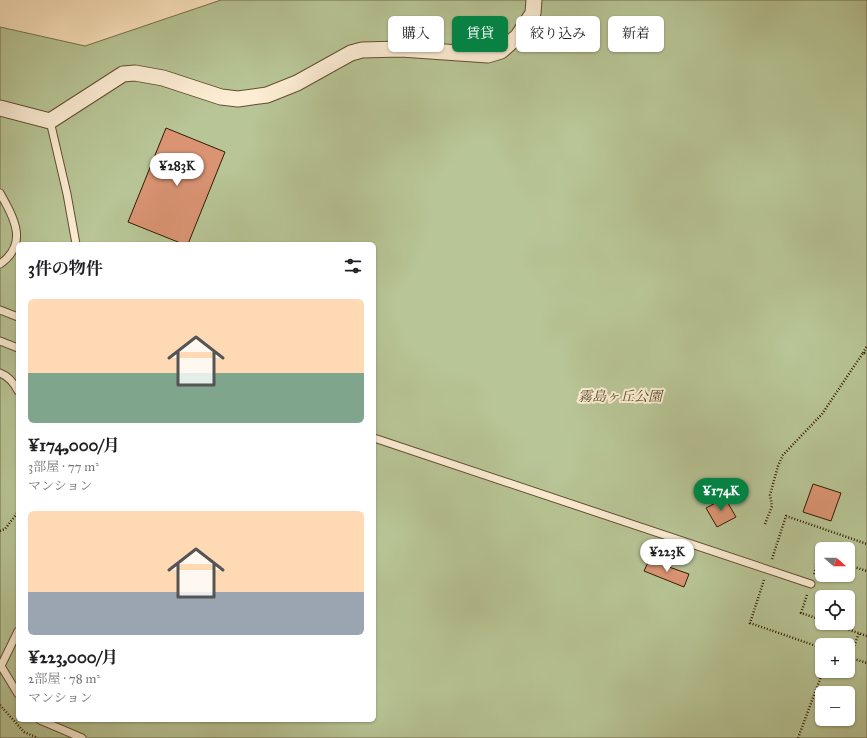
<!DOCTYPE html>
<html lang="ja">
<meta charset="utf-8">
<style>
body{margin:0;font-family:"IM FELL Great Primer","Noto Serif JP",serif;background:#f6f6f6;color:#202124;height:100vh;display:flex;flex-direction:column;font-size:15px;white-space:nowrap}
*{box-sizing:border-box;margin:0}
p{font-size:13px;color:#757577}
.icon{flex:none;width:22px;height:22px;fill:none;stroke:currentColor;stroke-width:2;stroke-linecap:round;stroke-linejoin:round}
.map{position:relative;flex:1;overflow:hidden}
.details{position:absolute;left:16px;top:242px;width:360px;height:480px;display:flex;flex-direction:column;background:#fff;border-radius:6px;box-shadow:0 1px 3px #0004}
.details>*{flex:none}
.top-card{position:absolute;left:388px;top:16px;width:380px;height:36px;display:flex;gap:8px}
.needle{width:26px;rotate:110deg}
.fabs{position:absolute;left:815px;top:542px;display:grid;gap:8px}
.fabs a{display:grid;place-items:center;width:40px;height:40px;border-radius:6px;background:#fff;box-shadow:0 1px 3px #0004;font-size:20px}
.price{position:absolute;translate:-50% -34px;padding:0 9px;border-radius:14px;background:#fff;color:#222;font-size:13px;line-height:26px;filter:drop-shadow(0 1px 2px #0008)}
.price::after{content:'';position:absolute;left:50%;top:24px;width:12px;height:9px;margin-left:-6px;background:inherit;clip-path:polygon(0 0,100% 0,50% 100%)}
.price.selected{background:#0b8043;color:#fff}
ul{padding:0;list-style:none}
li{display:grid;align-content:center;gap:8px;height:212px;padding:0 12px}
li span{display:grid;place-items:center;height:124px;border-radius:6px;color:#555}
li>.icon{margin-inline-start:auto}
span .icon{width:72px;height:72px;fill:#fffc;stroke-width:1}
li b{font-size:17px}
h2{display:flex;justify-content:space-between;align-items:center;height:48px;padding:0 12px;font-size:17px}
.chip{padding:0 14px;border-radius:6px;background:#fff;box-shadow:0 1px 3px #0004;font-size:14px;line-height:36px}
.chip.selected{background:#0b8043;color:#fff}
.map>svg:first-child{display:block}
.green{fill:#b8c596;stroke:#75704c;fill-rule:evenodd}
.building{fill:#da9473;stroke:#321c01}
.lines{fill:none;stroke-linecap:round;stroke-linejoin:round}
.lane-casing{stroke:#644e30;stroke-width:9}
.street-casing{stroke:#644e30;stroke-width:17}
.path{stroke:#321c01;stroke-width:2.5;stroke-dasharray:1 2;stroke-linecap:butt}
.lane{stroke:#fcedd4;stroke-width:7}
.street{stroke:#fcedd4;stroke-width:15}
.labels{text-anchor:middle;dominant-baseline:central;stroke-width:4;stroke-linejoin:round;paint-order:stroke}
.park-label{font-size:14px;font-style:italic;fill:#5a4f2e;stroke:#fcedd4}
</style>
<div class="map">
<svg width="867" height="738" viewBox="0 0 867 738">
<rect width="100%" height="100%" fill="#fbe3bd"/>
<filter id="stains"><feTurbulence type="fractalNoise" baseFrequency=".005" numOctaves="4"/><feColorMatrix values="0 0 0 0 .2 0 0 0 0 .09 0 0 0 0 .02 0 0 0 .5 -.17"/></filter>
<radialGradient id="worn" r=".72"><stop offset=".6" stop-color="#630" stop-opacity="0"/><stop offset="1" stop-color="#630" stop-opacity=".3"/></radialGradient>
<path class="green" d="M 221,0 L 867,0 L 867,738 L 0,738 L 0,27 L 85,46 ZM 18,244 L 374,244 L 374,720 L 18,720 ZM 822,549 L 848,549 L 848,575 L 822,575 ZM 822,597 L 848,597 L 848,623 L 822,623 ZM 822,645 L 848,645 L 848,671 L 822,671 ZM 822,693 L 848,693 L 848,719 L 822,719 Z"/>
<path class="building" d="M 166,128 L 225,152 L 188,244 L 183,244 L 128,222 Z
M 813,484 L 841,493 L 831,521 L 803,512 Z
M 725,498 L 736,517 L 717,527 L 706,508 Z
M 649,560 L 689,574 L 684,587 L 644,571 Z"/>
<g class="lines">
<g class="lane-casing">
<path id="lane" d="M 50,121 L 67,194 L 76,244
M 0,193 C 14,218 29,244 0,264
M 0,310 L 18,317
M 0,341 L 18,348
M 0,373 C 8,376 14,383 18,391
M 374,438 L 811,584
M 18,631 L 1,666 L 18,694
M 40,720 L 82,738"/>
</g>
<g class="street-casing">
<path id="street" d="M 0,108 L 50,121 L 123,74 L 135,73 L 163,78 L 221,97 L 238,99 L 267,95 L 297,83 L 351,53 L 362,50 L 401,49 L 488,55 L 501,51 L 518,36 L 533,13 L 534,0"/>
</g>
<path class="path" d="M 863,353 L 867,346
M 765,524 L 772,506 L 770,495 L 778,466 L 783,455 L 822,414 L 863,353 L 867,353
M 0,531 L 5,529 L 18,512
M 772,559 L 786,516 L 867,544
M 848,565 L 867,571
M 814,574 L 820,555 L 822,556
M 764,580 L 750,623 L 822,648
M 807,595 L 801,613 L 822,620
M 829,623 L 867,636
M 848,657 L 867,663
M 850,657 L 859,633
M 0,705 L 24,732 L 38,738
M 798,738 L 823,671"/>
<use href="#lane" class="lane"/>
<use href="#street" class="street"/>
</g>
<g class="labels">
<g class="park-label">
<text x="620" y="396">霧島ヶ丘公園</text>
</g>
</g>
<rect width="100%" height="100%" filter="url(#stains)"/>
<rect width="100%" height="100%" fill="url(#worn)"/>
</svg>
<div class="fabs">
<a><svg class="needle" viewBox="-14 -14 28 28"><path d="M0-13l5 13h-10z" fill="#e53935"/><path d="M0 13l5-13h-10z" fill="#757577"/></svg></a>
<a><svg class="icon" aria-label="locate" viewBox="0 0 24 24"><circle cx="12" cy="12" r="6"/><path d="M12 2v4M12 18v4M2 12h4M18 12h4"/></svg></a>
<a>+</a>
<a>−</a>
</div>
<b class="price" style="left:177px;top:187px">¥283K</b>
<b class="price selected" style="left:721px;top:512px">¥174K</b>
<b class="price" style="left:667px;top:573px">¥223K</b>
<div class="top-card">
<a class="chip">購入</a>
<a class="chip selected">賃貸</a>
<a class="chip">絞り込み</a>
<a class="chip">新着</a>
</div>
<section class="details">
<h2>3件の物件<svg class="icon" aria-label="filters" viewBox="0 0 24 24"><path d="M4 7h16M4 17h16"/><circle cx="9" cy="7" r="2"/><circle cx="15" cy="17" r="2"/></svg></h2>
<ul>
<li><span style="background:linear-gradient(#ffd9b3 60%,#7fa58c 0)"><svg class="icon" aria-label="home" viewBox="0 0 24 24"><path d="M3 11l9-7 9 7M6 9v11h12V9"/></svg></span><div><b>¥174,000/月</b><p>3部屋 · 77 m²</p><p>マンション</p></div></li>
<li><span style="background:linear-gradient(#ffd9b3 65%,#9aa5b1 0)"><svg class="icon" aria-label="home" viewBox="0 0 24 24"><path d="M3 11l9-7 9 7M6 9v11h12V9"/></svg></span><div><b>¥223,000/月</b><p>2部屋 · 78 m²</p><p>マンション</p></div></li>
</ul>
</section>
</div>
